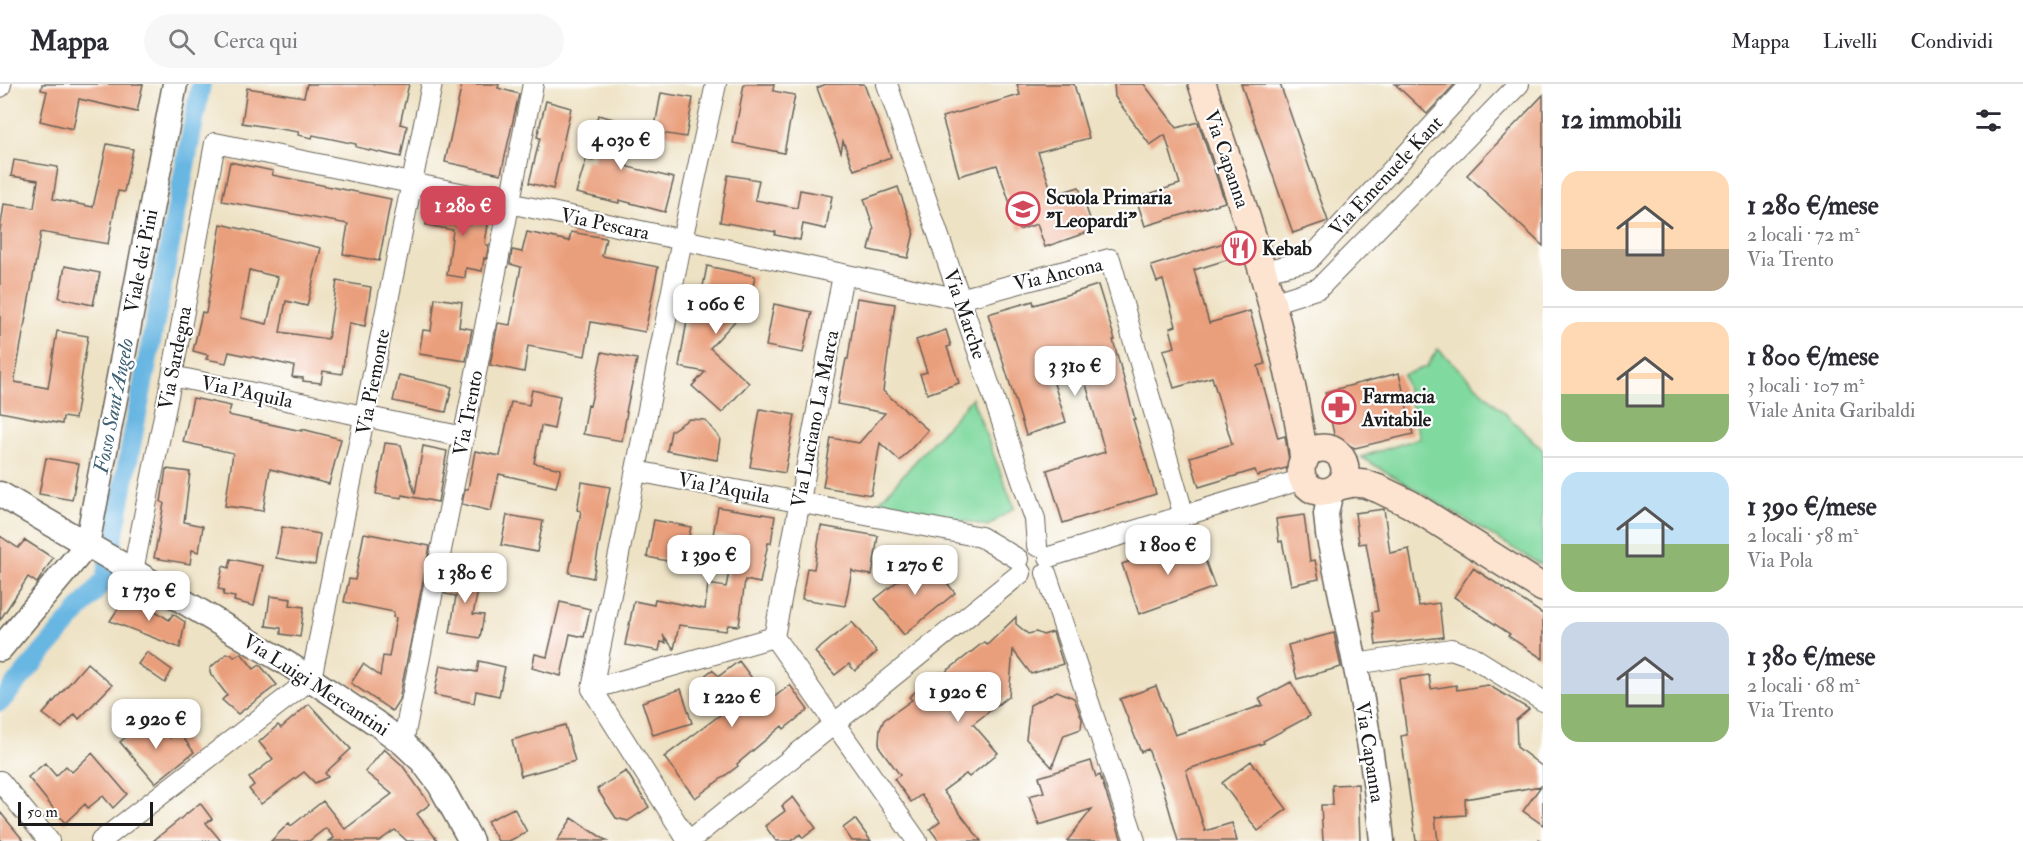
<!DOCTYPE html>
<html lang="it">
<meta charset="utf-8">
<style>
body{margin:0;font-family:"IM FELL Double Pica",serif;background:#f7f7f7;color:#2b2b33;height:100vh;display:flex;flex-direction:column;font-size:22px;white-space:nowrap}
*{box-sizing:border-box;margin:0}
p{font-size:20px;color:#7c7c81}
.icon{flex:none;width:33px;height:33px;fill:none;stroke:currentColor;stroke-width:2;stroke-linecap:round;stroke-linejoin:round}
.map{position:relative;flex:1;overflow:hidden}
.side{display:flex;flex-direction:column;background:#fff;width:480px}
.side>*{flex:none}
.scale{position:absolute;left:18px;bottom:15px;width:135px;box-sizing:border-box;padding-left:6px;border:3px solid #1c1c1c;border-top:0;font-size:16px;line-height:21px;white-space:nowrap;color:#1c1c1c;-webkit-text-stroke:4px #fff;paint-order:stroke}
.price{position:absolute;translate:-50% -51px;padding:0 14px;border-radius:12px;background:#fff;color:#222;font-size:20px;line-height:39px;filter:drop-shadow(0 2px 3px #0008)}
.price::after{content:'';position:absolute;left:50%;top:36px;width:18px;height:14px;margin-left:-9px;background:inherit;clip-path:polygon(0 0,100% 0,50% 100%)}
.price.selected{background:#d1495b;color:#fff}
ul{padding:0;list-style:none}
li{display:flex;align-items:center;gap:18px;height:150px;padding:0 18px}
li+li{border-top:2px solid #e1e1e2}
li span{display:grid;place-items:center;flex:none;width:168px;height:120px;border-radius:18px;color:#555}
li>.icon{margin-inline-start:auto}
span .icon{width:72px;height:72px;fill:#fffc;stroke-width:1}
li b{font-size:26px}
h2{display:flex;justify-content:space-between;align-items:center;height:72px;padding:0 18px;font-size:26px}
header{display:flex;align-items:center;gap:36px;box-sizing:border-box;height:84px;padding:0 30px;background:#fff;border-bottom:2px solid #e1e1e2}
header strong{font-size:28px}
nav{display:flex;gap:33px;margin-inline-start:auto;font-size:21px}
.search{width:420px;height:54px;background:#f7f7f7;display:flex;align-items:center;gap:15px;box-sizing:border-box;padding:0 21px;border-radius:33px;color:#7c7c81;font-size:22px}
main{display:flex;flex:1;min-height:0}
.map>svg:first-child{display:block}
.green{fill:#80d99f;stroke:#4e7a5e;stroke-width:1.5}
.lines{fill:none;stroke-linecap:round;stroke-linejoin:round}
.canal{stroke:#67b6e2;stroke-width:20}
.building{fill:#ea9f7b;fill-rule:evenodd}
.minor-casing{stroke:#666157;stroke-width:22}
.tertiary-casing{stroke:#666157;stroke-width:27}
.secondary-casing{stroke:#666157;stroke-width:30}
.path{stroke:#666157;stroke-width:3;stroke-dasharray:1.5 4.5;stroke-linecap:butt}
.minor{stroke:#fff;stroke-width:20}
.tertiary{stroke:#fff;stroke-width:24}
.secondary{stroke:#fde4d1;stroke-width:27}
.labels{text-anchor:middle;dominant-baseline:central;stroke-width:4.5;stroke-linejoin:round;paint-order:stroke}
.street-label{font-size:20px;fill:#1c1c1c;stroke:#fff}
.poi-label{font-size:20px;font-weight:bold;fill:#1c1c1c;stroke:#fff;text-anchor:start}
.water-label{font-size:21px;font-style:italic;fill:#3e6175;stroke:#fff}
</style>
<header>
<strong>Mappa</strong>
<div class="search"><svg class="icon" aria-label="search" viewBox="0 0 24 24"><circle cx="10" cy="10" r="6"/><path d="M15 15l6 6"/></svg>Cerca qui</div>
<nav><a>Mappa</a><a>Livelli</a><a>Condividi</a></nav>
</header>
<main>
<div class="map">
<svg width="1543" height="757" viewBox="0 0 1543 757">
<rect width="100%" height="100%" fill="#fff"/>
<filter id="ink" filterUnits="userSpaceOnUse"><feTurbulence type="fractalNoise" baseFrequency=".0167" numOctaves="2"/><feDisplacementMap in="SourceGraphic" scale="12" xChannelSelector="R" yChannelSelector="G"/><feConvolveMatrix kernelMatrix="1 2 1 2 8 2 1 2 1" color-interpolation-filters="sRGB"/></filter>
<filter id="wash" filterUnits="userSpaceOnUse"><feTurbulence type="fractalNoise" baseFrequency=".008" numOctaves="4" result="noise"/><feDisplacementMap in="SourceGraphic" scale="24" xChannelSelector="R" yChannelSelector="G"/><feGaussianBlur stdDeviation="1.35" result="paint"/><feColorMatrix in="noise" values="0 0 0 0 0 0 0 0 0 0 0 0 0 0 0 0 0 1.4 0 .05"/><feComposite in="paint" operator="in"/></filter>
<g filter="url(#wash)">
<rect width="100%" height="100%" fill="#eee2c4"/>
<path class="green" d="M 1438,265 L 1543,366 L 1543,482 L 1361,373 L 1420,354 L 1403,291 L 1426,283 Z
M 972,314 L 1014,424 L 988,442 L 878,419 Z"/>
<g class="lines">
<path class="canal" d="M 0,618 L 105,496 L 201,0"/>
</g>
<g id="blocks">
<path class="building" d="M 42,0 L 143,0 L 137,28 L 79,15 L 73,45 L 40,37 L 47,7 L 41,6 Z
M 307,0 L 409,0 L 400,40 L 407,42 L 401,73 L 356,63 L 356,60 L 313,51 L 312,54 L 298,51 L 299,48 L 242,39 L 247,4 L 304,13 Z
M 462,0 L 499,0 L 498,4 L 519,10 L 501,90 L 445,78 Z
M 744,0 L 774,0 L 773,7 L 795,11 L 784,69 L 733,59 Z
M 826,0 L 864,0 L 891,73 L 854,86 L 843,57 L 841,68 L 817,4 Z
M 1017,0 L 1074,0 L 1089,54 L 1038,68 L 1053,111 L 1079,103 L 1094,146 L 1045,163 L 1037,140 L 1019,146 L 997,81 L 959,92 L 942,33 L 1020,11 Z
M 1114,0 L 1144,0 L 1177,44 L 1198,38 L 1225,118 L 1145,142 L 1136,114 L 1180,100 L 1165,51 L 1150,61 L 1115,13 Z
M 1241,0 L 1280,0 L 1328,137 L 1293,149 Z
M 1395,0 L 1455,0 L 1427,30 Z
M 661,9 L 693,14 L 686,53 L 654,48 Z
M 1543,11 L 1543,162 L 1467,91 Z
M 546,17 L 571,24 L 553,105 L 529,99 L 540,54 L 537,53 Z
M 598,31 L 633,40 L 623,80 L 628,82 L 628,83 L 674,94 L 665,128 L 619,116 L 619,119 L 576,109 L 586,76 L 593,77 L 599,51 L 593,49 Z
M 107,60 L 133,65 L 124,108 L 118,107 L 108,160 L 41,148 L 15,294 L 15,298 L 48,304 L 57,247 L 88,252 L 75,335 L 63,333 L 62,340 L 0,328 L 0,147 L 4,120 L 34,124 L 38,96 L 11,92 L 14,76 L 58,83 L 53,115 L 93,123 Z
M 230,78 L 273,87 L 272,91 L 391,115 L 379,177 L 343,170 L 348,140 L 222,117 Z
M 728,91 L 759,96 L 755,116 L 797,124 L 800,106 L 832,112 L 826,145 L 803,140 L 800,156 L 775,151 L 776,148 L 720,138 Z
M 898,103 L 914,148 L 908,174 L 869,166 L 874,145 L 864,115 Z
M 430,120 L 490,130 L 485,158 L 486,161 L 489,161 L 486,175 L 484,174 L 482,187 L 466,184 L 465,194 L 447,191 L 453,146 L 426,141 Z
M 221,140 L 321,164 L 307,222 L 286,217 L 280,248 L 328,255 L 337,197 L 371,203 L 365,242 L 349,239 L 342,290 L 323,287 L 321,299 L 303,297 L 303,294 L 292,293 L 294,282 L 229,268 L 226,279 L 206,275 L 208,271 L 193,267 L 202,228 L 206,229 ZM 249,186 L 278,193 L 267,240 L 241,234 Z
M 527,148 L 569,157 L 571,148 L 606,154 L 602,172 L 658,183 L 645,248 L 591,238 L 585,272 L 528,262 L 524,288 L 490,281 L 498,239 L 510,241 L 521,183 L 510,180 L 512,166 L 522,168 Z
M 1236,155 L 1242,171 L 1194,186 L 1209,239 L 1250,227 L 1265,280 L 1258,282 L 1278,354 L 1285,352 L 1290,383 L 1257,392 L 1255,386 L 1199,403 L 1190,373 L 1232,360 L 1212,293 L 1174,304 L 1163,266 L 1175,263 L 1170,244 L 1176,242 L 1163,196 L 1157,198 L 1151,182 Z
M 65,182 L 100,189 L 93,221 L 59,214 Z
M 707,182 L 755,192 L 749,222 L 710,264 L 749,299 L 722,329 L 692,302 L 705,288 L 679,283 L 688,231 L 697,233 Z
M 1098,201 L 1115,256 L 1113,256 L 1135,335 L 1133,335 L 1156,410 L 1063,439 L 1047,386 L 1105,368 L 1077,268 L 1047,277 L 1066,338 L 1026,351 L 988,230 L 1033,217 L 1034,221 Z
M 435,214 L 462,218 L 459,243 L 472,245 L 466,277 L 419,270 L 423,246 L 431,247 Z
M 857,214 L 895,220 L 883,307 L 928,346 L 900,377 L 880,359 L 871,411 L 823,403 L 831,354 L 859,359 L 885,329 L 837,320 L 846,275 L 848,275 Z
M 774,220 L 812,228 L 803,269 L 766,262 Z
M 946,246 L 951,262 L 947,263 L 959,299 L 927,310 L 920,290 L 927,288 L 916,256 Z
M 602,268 L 637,275 L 626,328 L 627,328 L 622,357 L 583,350 L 588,321 L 590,322 Z
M 1399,289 L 1413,350 L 1355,364 L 1335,355 L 1325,308 Z
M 399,291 L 452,303 L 446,328 L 393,317 Z
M 532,306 L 560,312 L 554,345 L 541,342 L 534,379 L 561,385 L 556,403 L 499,390 L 491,427 L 462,420 L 465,405 L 468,405 L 475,367 L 500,372 L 511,318 L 529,321 Z
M 193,314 L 231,322 L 228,331 L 302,347 L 302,345 L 341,355 L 329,400 L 270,385 L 263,427 L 225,422 L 233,369 L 183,358 Z
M 760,325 L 795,331 L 785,389 L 750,383 Z
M 689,335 L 705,336 L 720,354 L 717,376 L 667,367 L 671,347 Z
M 385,359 L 401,361 L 415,410 L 423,362 L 447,367 L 438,418 L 402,411 L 402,414 L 376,410 Z
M 46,374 L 79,380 L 72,416 L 39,410 Z
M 166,385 L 190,388 L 184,438 L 203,442 L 199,468 L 192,466 L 190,480 L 154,474 L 164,419 L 161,418 Z
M 582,398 L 610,403 L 593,494 L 569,489 L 581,427 L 577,426 Z
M 718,423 L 775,432 L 771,459 L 768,459 L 760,499 L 745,496 L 739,542 L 728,541 L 726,547 L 679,541 L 674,565 L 663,551 L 666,559 L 661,558 L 659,567 L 625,561 L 634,517 L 654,521 L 655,515 L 705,525 L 708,500 L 726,503 L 736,454 L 713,451 Z
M 1384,425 L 1390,469 L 1409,465 L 1419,522 L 1439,519 L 1443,553 L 1376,561 L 1372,528 L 1378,527 L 1366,459 L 1359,460 L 1355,429 Z
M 507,431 L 543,437 L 537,468 L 501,461 Z
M 1304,431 L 1310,477 L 1315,476 L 1319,495 L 1291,501 L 1282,457 L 1279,458 L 1276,435 Z
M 654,436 L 691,443 L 683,480 L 647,473 Z
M 821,442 L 878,452 L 872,491 L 854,488 L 852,486 L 845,522 L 802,515 L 807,484 L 814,485 Z
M 282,443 L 320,450 L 315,481 L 276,474 Z
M 364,449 L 430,462 L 399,616 L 392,627 L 351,599 L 363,580 L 380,592 L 383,572 L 389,573 L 396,534 L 393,533 L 394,528 L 344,518 L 349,495 L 355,496 Z
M 0,452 L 18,464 L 25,456 L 53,474 L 37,499 L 28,493 L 0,536 Z
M 1197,454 L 1215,503 L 1139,530 L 1122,480 Z
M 927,474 L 955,509 L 904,551 L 875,515 Z
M 231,475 L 263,482 L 254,522 L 234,517 L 235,513 L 223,511 L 224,506 L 218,505 L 223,482 L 229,484 Z
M 1473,484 L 1543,530 L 1543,575 L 1508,552 L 1510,550 L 1454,513 Z
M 449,486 L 481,493 L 473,530 L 484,531 L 480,554 L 450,549 L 456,512 L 445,510 Z
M 128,509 L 169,536 L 173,530 L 185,538 L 180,564 L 110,537 Z
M 270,512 L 291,515 L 290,521 L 304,523 L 300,553 L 281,550 L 281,544 L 266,542 Z
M 560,518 L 590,525 L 584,553 L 570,550 L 561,592 L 532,584 L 535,570 L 547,573 Z
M 1016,533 L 1016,540 L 1028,550 L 1036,548 L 1043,551 L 1053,548 L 1063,580 L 1031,590 L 1013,566 L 1009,612 L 973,640 L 998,669 L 969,693 L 966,690 L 943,707 L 981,757 L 939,757 L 930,745 L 940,737 L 921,711 L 911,718 L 894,695 L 900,691 L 880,664 L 879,658 L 880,645 L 884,636 L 912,616 L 909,613 L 941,588 L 943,590 L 984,558 L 987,561 Z
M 852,538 L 877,568 L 855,587 L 849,580 L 835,591 L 815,568 Z
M 1334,549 L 1341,583 L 1297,595 L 1288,561 Z
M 147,568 L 172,586 L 165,599 L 138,580 Z
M 241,569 L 254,585 L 260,581 L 277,601 L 238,630 L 222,616 L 227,611 L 210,589 L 210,584 L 226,570 L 232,570 L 234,573 Z
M 479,577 L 505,583 L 499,612 L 476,607 L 474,619 L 434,611 L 440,581 L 477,588 Z
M 739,577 L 769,617 L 790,601 L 808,626 L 784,645 L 782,642 L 737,680 L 738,682 L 695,714 L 664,673 L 724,628 L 698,597 L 712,586 L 719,592 Z
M 87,579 L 112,601 L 79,635 L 75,630 L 62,644 L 43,630 Z
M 1429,591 L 1431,605 L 1456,601 L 1457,606 L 1488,601 L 1529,625 L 1516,636 L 1517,663 L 1543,683 L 1543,741 L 1523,727 L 1541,702 L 1465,715 L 1466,731 L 1435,733 L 1438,757 L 1416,757 L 1401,652 L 1407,651 L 1399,595 Z
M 1291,598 L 1310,632 L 1263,657 L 1264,659 L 1186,686 L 1205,747 L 1232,739 L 1237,757 L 1178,757 L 1164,707 L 1148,665 L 1141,668 L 1120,615 L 1156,602 L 1175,651 L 1263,621 L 1259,615 Z
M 681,605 L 692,639 L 653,651 L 642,618 Z
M 1057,607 L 1074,614 L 1082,635 L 1081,645 L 1064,651 L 1052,683 L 1026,655 L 1030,621 Z
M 309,620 L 351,665 L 325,689 L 328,693 L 315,699 L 304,688 L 261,720 L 249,705 L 254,701 L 249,694 L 273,675 L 259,658 L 278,641 L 281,644 Z
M 154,638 L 170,654 L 178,647 L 194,668 L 155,699 L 120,658 L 141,640 L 148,642 Z
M 565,641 L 575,677 L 521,692 L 512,656 Z
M 384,665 L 402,681 L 430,720 L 417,730 L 438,757 L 407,757 L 395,746 L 379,757 L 329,757 L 334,754 L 326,744 L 309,757 L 271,757 L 289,739 L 291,742 L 323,717 L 345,745 L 392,710 L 365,688 Z
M 92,669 L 127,710 L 113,724 L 103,712 L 88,724 L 85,720 L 65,739 L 28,693 L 45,679 L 56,692 L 66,682 L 72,688 Z
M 1091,677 L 1096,693 L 1100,691 L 1122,757 L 1067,757 L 1092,725 L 1039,741 L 1029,712 L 1044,708 L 1039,693 Z
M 1251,677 L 1287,725 L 1258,747 L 1222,699 Z
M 626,687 L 649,723 L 628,737 L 616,734 L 597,705 Z
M 1358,700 L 1360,757 L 1323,757 L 1321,721 L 1333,721 L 1332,701 Z
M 793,713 L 816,744 L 803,754 L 800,750 L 791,757 L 776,757 L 765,742 L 785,727 L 782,722 Z
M 200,719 L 212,735 L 206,739 L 221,757 L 153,757 Z
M 514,724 L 527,748 L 509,757 L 498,757 L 487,737 Z
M 0,728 L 24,757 L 0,757 Z
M 572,734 L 607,757 L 557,757 Z
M 855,735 L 871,757 L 852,757 L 843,744 Z"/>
</g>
</g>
<g filter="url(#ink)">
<use href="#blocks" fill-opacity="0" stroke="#666157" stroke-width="1.5"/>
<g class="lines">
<g class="minor-casing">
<path id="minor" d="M 887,0 L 1035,435 L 1037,462
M 0,3 L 1,0
M 1263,187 L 1308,177 L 1471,0
M 843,191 L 774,553 L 917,757
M 1272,219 L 1319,204 L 1519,0
M 172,292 L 464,353
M 636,387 L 981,453 L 1018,475
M 1049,473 L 1303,395
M 133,487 L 172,292 L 215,59 L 509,119 L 960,215 L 1110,175 L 1184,432
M 1046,489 L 1135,757
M 1356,580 L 1451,565 L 1471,572 L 1543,617
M 592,605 L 774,553
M 403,659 L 533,0
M 0,697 L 49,757
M 101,757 L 311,595 L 432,0
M 688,757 L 592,605 L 682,156 L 716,0
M 689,757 L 1021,489"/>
</g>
<g class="tertiary-casing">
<path id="tertiary" d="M 1331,407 L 1326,430 L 1328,450 C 1350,552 1372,653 1382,757
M 0,410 L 133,487 L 291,582 L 376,639 L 403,659 L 422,677 L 440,701 L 471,757
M 0,565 L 87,461 L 175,0"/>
</g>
<g class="secondary-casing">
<path id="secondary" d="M 1202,0 C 1231,87 1262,174 1283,264 C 1292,302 1300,339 1304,377
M1301 386a22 22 0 1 1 44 0a22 22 0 1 1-44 0Z
M 1339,402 L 1353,399 L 1365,400 L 1379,405 L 1410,420 L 1543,504"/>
</g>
<path class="path" d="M 1539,757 L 1543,753"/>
<use href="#minor" class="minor"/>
<use href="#tertiary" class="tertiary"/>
<use href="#secondary" class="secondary"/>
</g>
</g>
<defs>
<g id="school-ring" transform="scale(1.725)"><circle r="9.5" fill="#fff" stroke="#d1495b" stroke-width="1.5"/><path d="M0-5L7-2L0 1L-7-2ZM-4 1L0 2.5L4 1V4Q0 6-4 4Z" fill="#d1495b"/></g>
<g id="restaurant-ring" transform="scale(1.725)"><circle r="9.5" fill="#fff" stroke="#d1495b" stroke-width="1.5"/><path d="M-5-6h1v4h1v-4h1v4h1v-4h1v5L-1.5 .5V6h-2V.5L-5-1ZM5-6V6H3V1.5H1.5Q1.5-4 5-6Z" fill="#d1495b"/></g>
<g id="pharmacy-ring" transform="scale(1.725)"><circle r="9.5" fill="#fff" stroke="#d1495b" stroke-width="1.5"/><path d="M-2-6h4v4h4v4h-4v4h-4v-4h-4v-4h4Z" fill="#d1495b"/></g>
</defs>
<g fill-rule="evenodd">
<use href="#school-ring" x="1023" y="125"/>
<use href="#restaurant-ring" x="1239" y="164"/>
<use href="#pharmacy-ring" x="1339" y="323"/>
</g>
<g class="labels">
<g class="street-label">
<text transform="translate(1227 75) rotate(71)">Via Capanna</text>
<text transform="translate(1386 92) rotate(-47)">Via Emenuele Kant</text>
<text transform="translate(605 140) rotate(12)">Via Pescara</text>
<text transform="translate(141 177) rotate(-79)">Viale dei Pini</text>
<text transform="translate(1058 190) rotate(-13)">Via Ancona</text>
<text transform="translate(965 230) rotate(71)">Via Marche</text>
<text transform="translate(175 274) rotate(-79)">Via Sardegna</text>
<text transform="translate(373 298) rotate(-79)">Via Piemonte</text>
<text transform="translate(247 308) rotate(12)">Via l'Aquila</text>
<text transform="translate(468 329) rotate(-79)">Via Trento</text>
<text transform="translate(815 335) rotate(-79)">Via Luciano La Marca</text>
<text transform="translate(724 404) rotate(11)">Via l'Aquila</text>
<text transform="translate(316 601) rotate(33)">Via Luigi Mercantini</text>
<text transform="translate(1370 668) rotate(81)">Via Capanna</text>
</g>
<g class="poi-label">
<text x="1046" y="113">Scuola Primaria<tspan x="1046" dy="23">"Leopardi"</tspan></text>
<text x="1262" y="164">Kebab</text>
<text x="1362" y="312">Farmacia<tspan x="1362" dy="23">Avitabile</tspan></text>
</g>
<g class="water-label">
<text transform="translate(114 322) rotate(-79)">Fosso Sant'Angelo</text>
</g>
</g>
</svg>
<div class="scale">50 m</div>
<b class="price" style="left:621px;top:87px">4 030 €</b>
<b class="price selected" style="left:463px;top:153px">1 280 €</b>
<b class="price" style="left:716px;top:251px">1 060 €</b>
<b class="price" style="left:1075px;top:313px">3 310 €</b>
<b class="price" style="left:1168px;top:492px">1 800 €</b>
<b class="price" style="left:709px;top:502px">1 390 €</b>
<b class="price" style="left:915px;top:512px">1 270 €</b>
<b class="price" style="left:465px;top:520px">1 380 €</b>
<b class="price" style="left:149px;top:538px">1 730 €</b>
<b class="price" style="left:958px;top:639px">1 920 €</b>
<b class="price" style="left:732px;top:644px">1 220 €</b>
<b class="price" style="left:156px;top:666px">2 920 €</b>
</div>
<section class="side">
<h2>12 immobili<svg class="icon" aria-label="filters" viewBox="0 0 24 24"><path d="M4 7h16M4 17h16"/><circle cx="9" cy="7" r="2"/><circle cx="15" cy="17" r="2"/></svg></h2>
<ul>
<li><span style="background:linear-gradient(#ffd9b3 65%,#b9a48a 0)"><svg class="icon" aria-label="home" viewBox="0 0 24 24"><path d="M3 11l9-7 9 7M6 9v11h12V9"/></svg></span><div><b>1 280 €/mese</b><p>2 locali · 72 m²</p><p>Via Trento</p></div></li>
<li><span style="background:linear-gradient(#ffd9b3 60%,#8fb573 0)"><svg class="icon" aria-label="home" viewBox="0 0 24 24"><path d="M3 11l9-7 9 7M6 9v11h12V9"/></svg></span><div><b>1 800 €/mese</b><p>3 locali · 107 m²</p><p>Viale Anita Garibaldi</p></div></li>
<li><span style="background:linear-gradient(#bfe0f5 60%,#8fb573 0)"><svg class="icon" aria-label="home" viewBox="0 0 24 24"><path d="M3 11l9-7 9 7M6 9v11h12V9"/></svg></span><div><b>1 390 €/mese</b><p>2 locali · 58 m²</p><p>Via Pola</p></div></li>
<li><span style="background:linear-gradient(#c9d6e8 60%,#8fb573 0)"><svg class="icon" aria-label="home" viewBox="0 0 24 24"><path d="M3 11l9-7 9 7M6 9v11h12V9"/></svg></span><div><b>1 380 €/mese</b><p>2 locali · 68 m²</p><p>Via Trento</p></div></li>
</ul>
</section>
</main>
